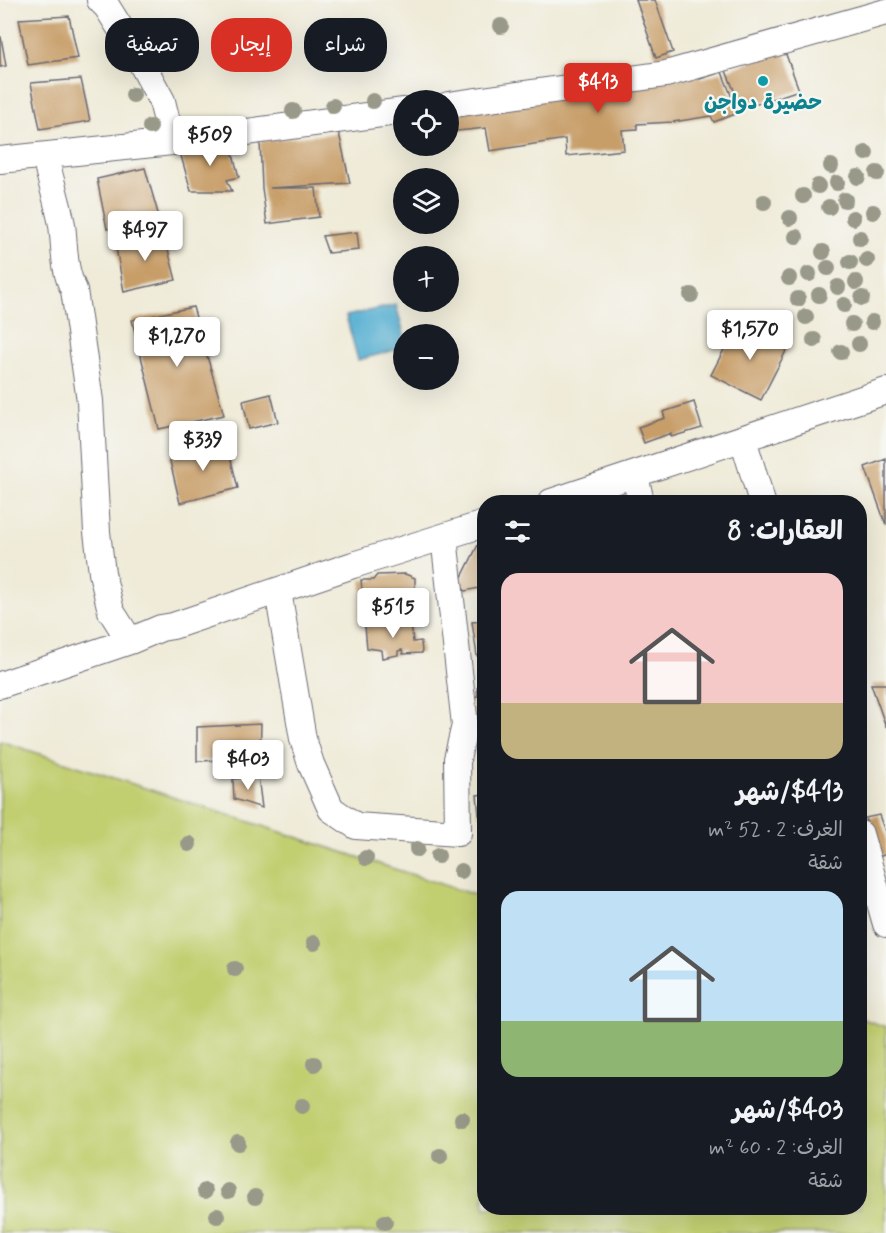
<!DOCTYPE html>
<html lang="ar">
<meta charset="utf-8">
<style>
body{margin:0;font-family:Mynerve,"Playpen Sans Arabic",sans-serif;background:#242831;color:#f1f3f6;direction:rtl;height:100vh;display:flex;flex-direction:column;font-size:22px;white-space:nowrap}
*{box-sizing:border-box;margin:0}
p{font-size:20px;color:#9ea1a6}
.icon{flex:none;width:33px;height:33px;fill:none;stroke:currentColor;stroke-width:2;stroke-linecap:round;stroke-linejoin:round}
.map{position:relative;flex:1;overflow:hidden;direction:ltr}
.details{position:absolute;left:477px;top:495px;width:390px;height:720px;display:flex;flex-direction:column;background:#171b24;border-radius:24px;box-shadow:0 6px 24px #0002;direction:rtl}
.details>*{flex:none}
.guide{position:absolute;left:18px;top:18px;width:369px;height:54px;direction:rtl;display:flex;gap:12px}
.fabs{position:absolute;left:393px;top:90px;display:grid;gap:12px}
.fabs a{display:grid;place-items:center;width:66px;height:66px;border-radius:50%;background:#171b24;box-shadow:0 6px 24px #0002;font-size:30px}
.price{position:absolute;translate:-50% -51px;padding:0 14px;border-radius:6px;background:#fff;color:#222;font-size:20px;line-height:39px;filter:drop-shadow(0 2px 3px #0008)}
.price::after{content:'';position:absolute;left:50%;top:36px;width:18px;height:14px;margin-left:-9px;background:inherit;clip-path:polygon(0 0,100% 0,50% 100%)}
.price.current{background:#d93025;color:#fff}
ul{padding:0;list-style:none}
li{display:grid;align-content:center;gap:12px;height:318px;padding:0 24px}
li span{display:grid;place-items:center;height:186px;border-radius:18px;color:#555}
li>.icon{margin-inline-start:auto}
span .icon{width:108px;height:108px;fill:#fffc;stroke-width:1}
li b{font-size:26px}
h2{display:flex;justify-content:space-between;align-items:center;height:72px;padding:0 24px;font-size:26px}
.tag{padding:0 21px;border-radius:24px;background:#171b24;box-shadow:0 6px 24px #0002;font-size:21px;line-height:54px}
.tag.current{background:#d93025;color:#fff}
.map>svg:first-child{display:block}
.green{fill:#c2cf71;stroke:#727856;stroke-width:1.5}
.water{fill:#53aed1;stroke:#3a6886;stroke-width:1.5}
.building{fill:#c79d68}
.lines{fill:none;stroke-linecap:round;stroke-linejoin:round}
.street-casing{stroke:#6a6872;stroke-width:28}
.street{stroke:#fff;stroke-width:26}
.tree{fill:#99998a}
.culture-dot{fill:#0f9aa8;stroke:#f6f6f2;stroke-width:2}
.labels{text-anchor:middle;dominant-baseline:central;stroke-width:4.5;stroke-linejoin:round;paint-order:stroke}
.culture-label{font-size:21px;font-weight:bold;fill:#0d838f;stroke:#f6f6f2}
</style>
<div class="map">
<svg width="886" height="1233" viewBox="0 0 886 1233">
<rect width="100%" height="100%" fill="#f6f6f2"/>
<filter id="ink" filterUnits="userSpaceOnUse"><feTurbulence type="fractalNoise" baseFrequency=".0167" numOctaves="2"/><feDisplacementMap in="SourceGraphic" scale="12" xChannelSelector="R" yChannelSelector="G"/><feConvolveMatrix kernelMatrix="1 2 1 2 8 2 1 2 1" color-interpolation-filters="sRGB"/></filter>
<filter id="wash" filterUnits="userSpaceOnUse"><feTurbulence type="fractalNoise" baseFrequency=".008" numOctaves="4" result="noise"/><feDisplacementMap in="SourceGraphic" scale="24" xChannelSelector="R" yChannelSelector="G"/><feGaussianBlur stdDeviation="1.35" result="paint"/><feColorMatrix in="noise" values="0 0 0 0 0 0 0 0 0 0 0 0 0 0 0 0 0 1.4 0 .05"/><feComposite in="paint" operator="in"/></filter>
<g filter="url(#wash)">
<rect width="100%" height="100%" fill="#efebd8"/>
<path class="green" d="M 0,741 L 484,898 L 484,1208 L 860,1208 L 860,1018 L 886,1027 L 886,1233 L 0,1233 Z"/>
<path class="water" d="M 396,305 L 404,334 L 403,348 L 358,360 L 346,316 Z"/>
<g id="blocks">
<path class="building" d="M 636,0 L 655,0 L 673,52 L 656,58 Z
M 69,16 L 78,58 L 28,65 L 19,19 Z
M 0,37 L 1,37 L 6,66 L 0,67 Z
M 784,49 L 799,90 L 742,109 L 726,71 Z
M 722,72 L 738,113 L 714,122 L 711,116 L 673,122 L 637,124 L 637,129 L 622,130 L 624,150 L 566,156 L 565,139 L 490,151 L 486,128 L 448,132 L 448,113 L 700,75 L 700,79 Z
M 81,79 L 90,121 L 40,129 L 31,83 Z
M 339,133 L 350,183 L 270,188 L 316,188 L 319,217 L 267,224 L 262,188 L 260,141 Z
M 230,143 L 239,177 L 227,180 L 232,191 L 191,191 L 179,149 Z
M 145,168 L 159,217 L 107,229 L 97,179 Z
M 163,231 L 176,280 L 124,292 L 115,242 Z
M 357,232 L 359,250 L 328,253 L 322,236 Z
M 193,307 L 224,415 L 159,429 L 132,320 Z
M 738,322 L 788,347 L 761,400 L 711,375 Z
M 271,394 L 278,422 L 249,429 L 243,401 Z
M 694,402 L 702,428 L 671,437 L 671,433 L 644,443 L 638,427 L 665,418 L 663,412 Z
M 226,440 L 238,488 L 180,503 L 169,457 Z
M 886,459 L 886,525 L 865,467 Z
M 484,544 L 484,587 L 465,591 L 459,583 L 478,545 Z
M 405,574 L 415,578 L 415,614 L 387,617 L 385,619 L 365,619 L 361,580 L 373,580 L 377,575 Z
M 482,615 L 484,615 L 484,655 L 477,656 L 472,622 L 483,621 Z
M 411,622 L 413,642 L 421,641 L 422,653 L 403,654 L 402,650 L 398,651 L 398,655 L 382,658 L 381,650 L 367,648 L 365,626 L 388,626 L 389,623 Z
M 871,684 L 886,684 L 886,727 Z
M 484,687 L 484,733 L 475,734 L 470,697 L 478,696 L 477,688 Z
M 261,724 L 260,759 L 197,761 L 197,727 Z
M 484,762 L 484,792 L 483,792 L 480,763 Z
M 258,776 L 262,808 L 234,799 L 233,779 Z
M 484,794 L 484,815 L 479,815 L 477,795 Z
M 879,815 L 886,835 L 886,854 L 877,858 L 865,818 Z"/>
</g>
</g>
<g filter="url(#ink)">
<use href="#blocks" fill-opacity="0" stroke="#6a6872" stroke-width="1.5"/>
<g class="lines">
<g class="street-casing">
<path id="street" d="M 100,0 L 107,7 L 137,55 L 162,101 L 172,142
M 448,105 L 666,74 L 886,12
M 45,156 C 50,180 58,202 62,225 C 65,247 63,269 74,290 L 90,401 L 97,532 L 102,573 L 111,611 L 130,641 L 161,628 L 173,626 L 353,565 L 484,524
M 0,160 L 172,142 L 404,111
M 743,439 L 762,502
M 635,476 L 641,502
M 551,502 L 886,391
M 278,591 L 303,739 L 311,764 L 331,809 L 356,826 L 458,833 L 457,759 L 465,725 L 444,537
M 0,685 L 130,641
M 860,834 L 886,924"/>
</g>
<use href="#street" class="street"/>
</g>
<g class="tree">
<circle cx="501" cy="26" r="8"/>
<circle cx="281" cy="33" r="8"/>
<circle cx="122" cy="58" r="8"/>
<circle cx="234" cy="59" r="8"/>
<circle cx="133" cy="95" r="8"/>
<circle cx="373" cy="101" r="8"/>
<circle cx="333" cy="106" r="8"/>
<circle cx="293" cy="111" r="8"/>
<circle cx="150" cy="127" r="8"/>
<circle cx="866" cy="153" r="8"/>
<circle cx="831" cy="166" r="8"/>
<circle cx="877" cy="173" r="8"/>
<circle cx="858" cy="177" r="8"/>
<circle cx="837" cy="183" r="8"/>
<circle cx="818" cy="186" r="8"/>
<circle cx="803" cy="196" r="8"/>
<circle cx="845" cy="200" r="8"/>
<circle cx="764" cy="202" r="8"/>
<circle cx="829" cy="207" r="8"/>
<circle cx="873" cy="212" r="8"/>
<circle cx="790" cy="218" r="8"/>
<circle cx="853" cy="218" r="8"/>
<circle cx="796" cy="237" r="8"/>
<circle cx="860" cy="238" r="8"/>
<circle cx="823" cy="252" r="8"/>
<circle cx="867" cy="260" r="8"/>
<circle cx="850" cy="262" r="8"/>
<circle cx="828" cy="268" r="8"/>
<circle cx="809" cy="274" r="8"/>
<circle cx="789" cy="278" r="8"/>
<circle cx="856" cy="282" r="8"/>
<circle cx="838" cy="287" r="8"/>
<circle cx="691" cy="295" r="8"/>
<circle cx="819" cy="295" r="8"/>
<circle cx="862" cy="298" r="8"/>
<circle cx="798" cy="299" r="8"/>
<circle cx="844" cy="305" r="8"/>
<circle cx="806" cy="317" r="8"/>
<circle cx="872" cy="322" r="8"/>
<circle cx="852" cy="324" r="8"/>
<circle cx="814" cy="340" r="8"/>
<circle cx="859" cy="344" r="8"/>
<circle cx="841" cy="352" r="8"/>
<circle cx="189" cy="844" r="8"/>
<circle cx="417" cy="849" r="8"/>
<circle cx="438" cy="856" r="8"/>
<circle cx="366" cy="858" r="8"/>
<circle cx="461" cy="871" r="8"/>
<circle cx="314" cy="943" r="8"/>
<circle cx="235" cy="969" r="8"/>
<circle cx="314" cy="1064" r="8"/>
<circle cx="302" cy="1106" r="8"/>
<circle cx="462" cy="1119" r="8"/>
<circle cx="238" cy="1143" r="8"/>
<circle cx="440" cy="1156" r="8"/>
<circle cx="205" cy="1191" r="8"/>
<circle cx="228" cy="1191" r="8"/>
<circle cx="255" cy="1197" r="8"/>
<circle cx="217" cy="1216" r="8"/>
<circle cx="385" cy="1222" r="8"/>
</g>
</g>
<circle class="culture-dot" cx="763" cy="81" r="6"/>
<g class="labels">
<g class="culture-label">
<text x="763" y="103">حضيرة دواجن</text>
</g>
</g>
</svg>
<div class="fabs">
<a><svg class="icon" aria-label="locate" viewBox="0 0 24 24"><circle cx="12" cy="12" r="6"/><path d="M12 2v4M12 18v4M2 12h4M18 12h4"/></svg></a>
<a><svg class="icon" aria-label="layers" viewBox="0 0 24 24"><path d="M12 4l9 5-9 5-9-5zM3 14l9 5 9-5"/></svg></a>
<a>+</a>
<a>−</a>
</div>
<b class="price current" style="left:598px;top:114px">$413</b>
<b class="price" style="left:210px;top:167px">$509</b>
<b class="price" style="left:145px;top:262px">$497</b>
<b class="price" style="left:750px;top:361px">$1,570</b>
<b class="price" style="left:177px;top:368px">$1,270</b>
<b class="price" style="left:203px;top:472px">$339</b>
<b class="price" style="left:393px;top:639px">$515</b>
<b class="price" style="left:248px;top:791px">$403</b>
<div class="guide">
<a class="tag">شراء</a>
<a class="tag current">إيجار</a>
<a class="tag">تصفية</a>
</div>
<section class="details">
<h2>العقارات: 8<svg class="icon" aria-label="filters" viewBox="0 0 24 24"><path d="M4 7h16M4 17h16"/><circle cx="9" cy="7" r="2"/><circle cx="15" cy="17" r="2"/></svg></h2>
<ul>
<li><span style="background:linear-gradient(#f6c9c9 70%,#c2b280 0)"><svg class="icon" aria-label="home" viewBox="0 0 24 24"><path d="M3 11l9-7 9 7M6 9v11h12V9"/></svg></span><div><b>$413/شهر</b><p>الغرف: 2 · 52 m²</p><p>شقة</p></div></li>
<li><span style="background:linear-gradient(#bfe0f5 70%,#8fb573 0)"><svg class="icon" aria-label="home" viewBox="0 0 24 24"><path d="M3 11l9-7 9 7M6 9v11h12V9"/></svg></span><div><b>$403/شهر</b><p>الغرف: 2 · 60 m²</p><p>شقة</p></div></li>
</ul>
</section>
</div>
